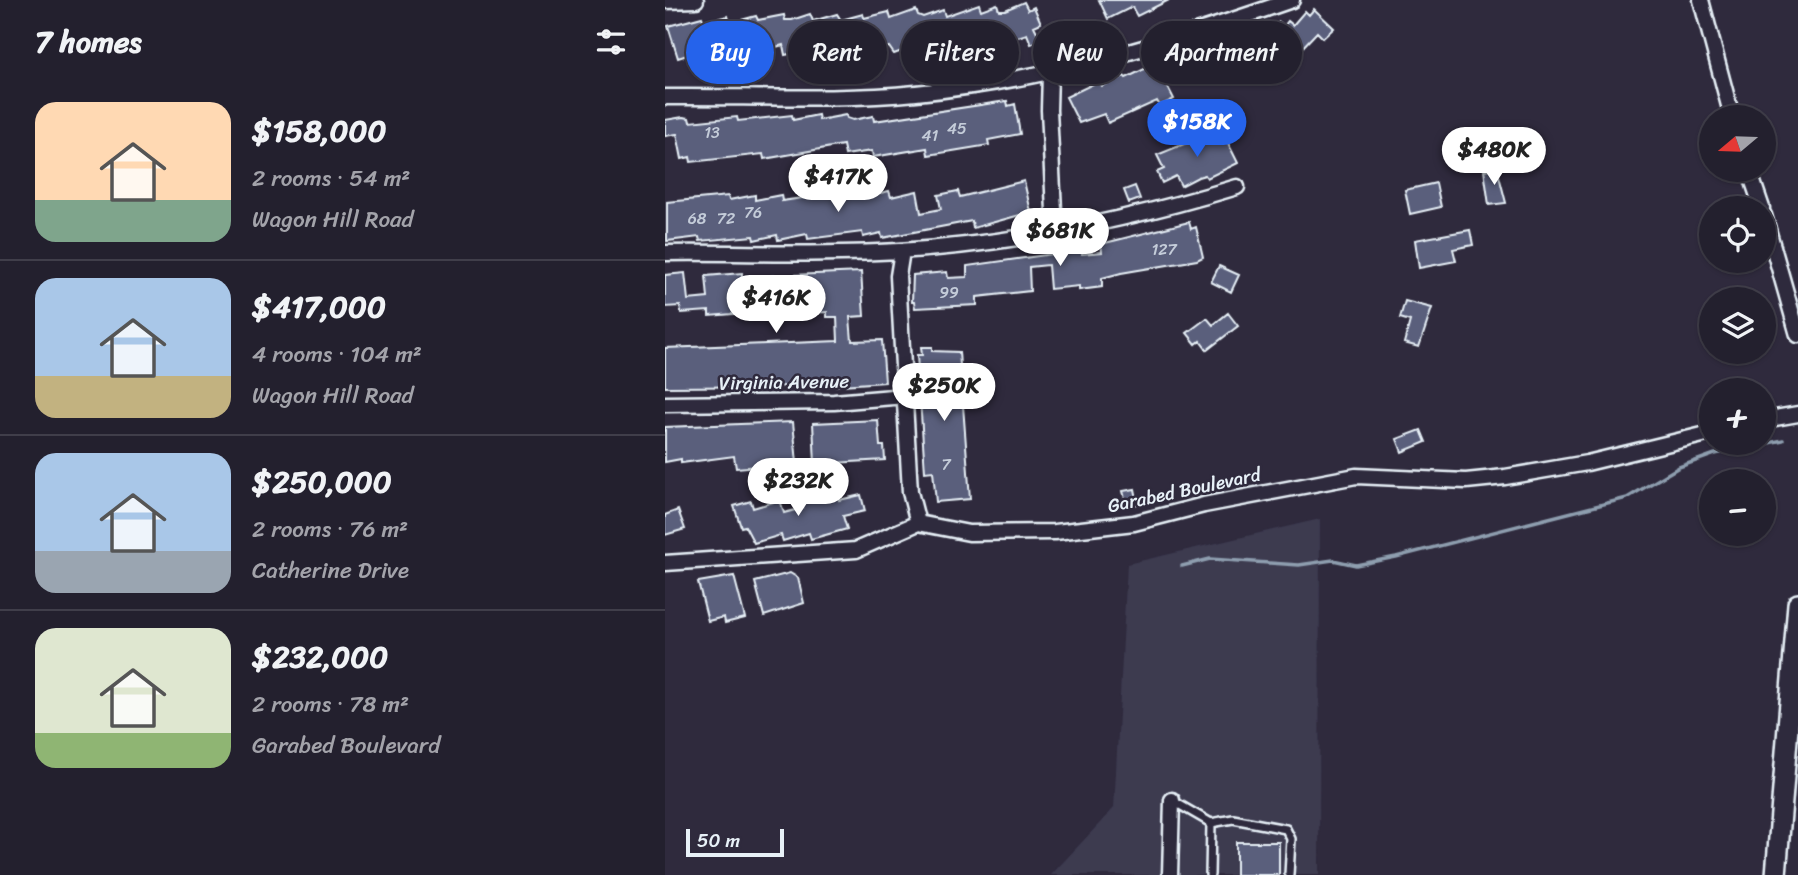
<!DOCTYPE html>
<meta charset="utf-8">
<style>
body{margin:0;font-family:Sriracha,sans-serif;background:#2b2836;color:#f1f3f6;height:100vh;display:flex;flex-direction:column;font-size:26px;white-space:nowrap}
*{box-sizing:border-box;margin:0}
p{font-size:23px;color:#a3a3aa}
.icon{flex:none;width:38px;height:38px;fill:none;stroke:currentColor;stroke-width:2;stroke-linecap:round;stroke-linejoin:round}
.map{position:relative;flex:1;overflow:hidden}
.panel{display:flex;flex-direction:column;background:#23202e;width:665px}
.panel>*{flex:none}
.guide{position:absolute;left:21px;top:21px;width:665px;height:63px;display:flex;gap:14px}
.needle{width:46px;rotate:251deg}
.buttons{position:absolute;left:1034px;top:105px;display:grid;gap:14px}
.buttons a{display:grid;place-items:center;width:77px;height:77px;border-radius:50%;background:#23202e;box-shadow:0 2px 5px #0004,0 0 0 2px #403e4a;font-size:35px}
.scale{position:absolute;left:21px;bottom:18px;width:98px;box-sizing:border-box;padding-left:7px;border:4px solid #e8f1f8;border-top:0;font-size:19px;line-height:24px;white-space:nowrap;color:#e8f1f8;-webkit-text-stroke:5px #2f2a3d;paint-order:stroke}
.price{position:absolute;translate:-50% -60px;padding:0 16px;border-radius:24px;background:#fff;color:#222;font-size:23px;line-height:46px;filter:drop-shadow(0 2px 4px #0008)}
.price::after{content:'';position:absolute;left:50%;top:42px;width:21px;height:16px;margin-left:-10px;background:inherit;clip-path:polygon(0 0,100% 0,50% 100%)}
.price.on{background:#2563eb;color:#fff}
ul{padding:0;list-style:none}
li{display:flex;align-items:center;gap:21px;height:175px;padding:0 35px}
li+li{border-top:2px solid #403e4a}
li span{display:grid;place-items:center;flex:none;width:196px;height:140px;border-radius:21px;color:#555}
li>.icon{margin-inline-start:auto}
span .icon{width:84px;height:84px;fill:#fffc;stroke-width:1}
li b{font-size:30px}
h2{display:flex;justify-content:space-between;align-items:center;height:84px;padding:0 35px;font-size:30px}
.tag{padding:0 24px;border-radius:32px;background:#23202e;box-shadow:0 2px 5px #0004,0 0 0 2px #403e4a;font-size:24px;line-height:63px}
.tag.on{background:#2563eb;color:#fff}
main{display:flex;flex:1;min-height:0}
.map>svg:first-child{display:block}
.built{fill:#3c3a50}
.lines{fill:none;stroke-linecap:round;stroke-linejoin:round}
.stream{stroke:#8e9eaf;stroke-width:3.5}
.building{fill:#5a5e7b;stroke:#e8f1f8;stroke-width:2}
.lane-casing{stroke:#e8f1f8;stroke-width:12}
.street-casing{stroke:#e8f1f8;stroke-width:19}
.secondary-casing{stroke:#e8f1f8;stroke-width:24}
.lane{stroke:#2f2a3d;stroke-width:7}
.street{stroke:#2f2a3d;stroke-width:14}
.secondary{stroke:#2f2a3d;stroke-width:19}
.labels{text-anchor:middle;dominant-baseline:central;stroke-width:5;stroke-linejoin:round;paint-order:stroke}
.number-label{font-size:16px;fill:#c4ccd9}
.street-label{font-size:19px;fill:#e8f1f8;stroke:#2f2a3d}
</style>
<main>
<section class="panel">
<h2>7 homes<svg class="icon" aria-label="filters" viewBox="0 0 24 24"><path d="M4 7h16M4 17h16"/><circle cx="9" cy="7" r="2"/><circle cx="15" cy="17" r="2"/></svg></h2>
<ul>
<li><span style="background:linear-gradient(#ffd9b3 70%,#7fa58c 0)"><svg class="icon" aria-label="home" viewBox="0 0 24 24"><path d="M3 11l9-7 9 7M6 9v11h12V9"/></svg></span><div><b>$158,000</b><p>2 rooms · 54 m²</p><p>Wagon Hill Road</p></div></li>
<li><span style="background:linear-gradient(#a9c7e8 70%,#c2b280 0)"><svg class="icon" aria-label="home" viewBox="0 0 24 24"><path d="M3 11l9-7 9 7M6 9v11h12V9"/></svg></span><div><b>$417,000</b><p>4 rooms · 104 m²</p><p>Wagon Hill Road</p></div></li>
<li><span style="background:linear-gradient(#a9c7e8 70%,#9aa5b1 0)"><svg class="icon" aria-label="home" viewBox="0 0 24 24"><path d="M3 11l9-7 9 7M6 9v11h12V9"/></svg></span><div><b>$250,000</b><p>2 rooms · 76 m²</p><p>Catherine Drive</p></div></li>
<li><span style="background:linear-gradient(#dfe7d0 75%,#8fb573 0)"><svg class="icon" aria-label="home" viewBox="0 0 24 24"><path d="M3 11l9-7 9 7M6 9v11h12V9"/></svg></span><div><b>$232,000</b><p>2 rooms · 78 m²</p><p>Garabed Boulevard</p></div></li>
</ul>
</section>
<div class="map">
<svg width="1133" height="875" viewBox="0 0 1133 875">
<rect width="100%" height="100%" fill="#2f2a3d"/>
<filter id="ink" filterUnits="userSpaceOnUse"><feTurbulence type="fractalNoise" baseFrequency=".0143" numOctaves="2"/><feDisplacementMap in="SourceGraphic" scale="14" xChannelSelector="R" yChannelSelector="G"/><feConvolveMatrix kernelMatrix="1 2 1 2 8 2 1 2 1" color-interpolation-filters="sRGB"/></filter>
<g filter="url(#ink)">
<path class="built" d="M 655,519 L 654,875 L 386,875 L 449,808 L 462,564 Z"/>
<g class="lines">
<path class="stream" d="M 517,566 L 545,559 L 634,565 L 668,560 L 691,565 L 731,557 L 962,498 L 1014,467 L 1050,454 L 1118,440"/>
</g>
<path class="building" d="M 434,0 L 504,0 L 472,16 L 467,7 L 443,19 Z
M 359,2 L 363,10 L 369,7 L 376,23 L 369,26 L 376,40 L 366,44 L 362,34 L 312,50 L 303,26 L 229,54 L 224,47 L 201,54 L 199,46 L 174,54 L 173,48 L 149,55 L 147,49 L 120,55 L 118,45 L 93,52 L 90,42 L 40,56 L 38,50 L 13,58 L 3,26 L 37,17 L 39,22 L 63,16 L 65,23 L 91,16 L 93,20 L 119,15 L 120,20 L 127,20 L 145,14 L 148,21 L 172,14 L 176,20 L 198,14 L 199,18 L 224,12 L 226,19 L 251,10 L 253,15 L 258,17 L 278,10 L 280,16 L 314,4 L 316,10 L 332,4 L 334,10 L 340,10 Z
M 649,9 L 669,28 L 658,38 L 652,32 L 634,51 L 621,39 L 603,57 L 596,51 L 577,71 L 553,48 L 560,41 L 565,46 L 569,42 L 574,46 L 587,32 L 591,36 L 596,32 L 601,37 L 614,22 L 619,26 L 623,21 L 628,25 L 640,11 L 644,15 Z
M 497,54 L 503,66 L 494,70 L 509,99 L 495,106 L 492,101 L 443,123 L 439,114 L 414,123 L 401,97 L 434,81 L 437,86 L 459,76 L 461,78 L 488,65 L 486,60 Z
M 342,101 L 343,106 L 350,104 L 355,134 L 323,140 L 324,145 L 263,155 L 262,148 L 208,157 L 207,151 L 180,155 L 178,145 L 99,159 L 98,154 L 26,162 L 25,157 L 17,159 L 12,134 L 0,136 L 0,120 L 18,117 L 24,118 L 25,122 L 72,117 L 73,121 L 127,115 L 128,120 L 153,115 L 154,120 L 181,115 L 182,118 L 188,120 L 208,116 L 209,121 Z
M 556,129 L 573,163 L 542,178 L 540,175 L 533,177 L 516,186 L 511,176 L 497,183 L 492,172 L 499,169 L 492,155 Z
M 832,168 L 841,203 L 824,205 L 819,170 Z
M 359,181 L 366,212 L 308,228 L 307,221 L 217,238 L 216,233 L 198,237 L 197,232 L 143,239 L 142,234 L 113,240 L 112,235 L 89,240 L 88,236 L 35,241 L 34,237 L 2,241 L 2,202 L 63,196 L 64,200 L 90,195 L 90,200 L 116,195 L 117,201 L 170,193 L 171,198 L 197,192 L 198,197 L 224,191 L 226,197 L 252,191 L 256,213 L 276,209 L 273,195 L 293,191 L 295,197 Z
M 771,183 L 776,207 L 745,214 L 740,190 Z
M 470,186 L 475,199 L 464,203 L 459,190 Z
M 524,222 L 526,229 L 531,227 L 538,257 L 532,260 L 456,273 L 437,278 L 437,287 L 414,290 L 414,286 L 385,289 L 383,265 L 364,267 L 365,291 L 312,297 L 312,305 L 250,308 L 249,302 L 247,302 L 248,275 L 282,272 L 283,278 L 302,277 L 302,266 L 417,250 L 417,254 L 437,252 L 436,244 Z
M 805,230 L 808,245 L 788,249 L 791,261 L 754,268 L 750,240 Z
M 554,266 L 574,275 L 566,292 L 546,282 Z
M 196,272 L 199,316 L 185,317 L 187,341 L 217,340 L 220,382 L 161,386 L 0,387 L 0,348 L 173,341 L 172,317 L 162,317 L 162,312 L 107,315 L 106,304 L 79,306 L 80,313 L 44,316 L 44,311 L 16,313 L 15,306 L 0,307 L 0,275 L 20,273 L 23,300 L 43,298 L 41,276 L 77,273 L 77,278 L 81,278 L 82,293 L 106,290 L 105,276 Z
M 740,301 L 767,308 L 754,347 L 739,343 L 745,321 L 735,318 Z
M 563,313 L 573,326 L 542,350 L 535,341 L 531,344 L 522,333 L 542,318 L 548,325 Z
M 256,347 L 267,347 L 267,351 L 294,352 L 305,499 L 271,502 L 268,471 L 260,472 L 252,355 L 257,355 Z
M 213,420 L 215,446 L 219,446 L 220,460 L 150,464 L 148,423 Z
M 128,422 L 132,463 L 71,468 L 69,456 L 16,463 L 16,459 L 0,462 L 0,427 Z
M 756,430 L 761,442 L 737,452 L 732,439 Z
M 470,489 L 473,504 L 462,506 L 458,491 Z
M 172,493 L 174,500 L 196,495 L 200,511 L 178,516 L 182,529 L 146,539 L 144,533 L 118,541 L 116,535 L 89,543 L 80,526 L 76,527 L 69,506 L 86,501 L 88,508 L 115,500 L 119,513 L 138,508 L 136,503 Z
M 13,510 L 20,529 L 0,535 L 0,515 Z
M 125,573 L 133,578 L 139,603 L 99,616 L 90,582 Z
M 69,576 L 80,618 L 60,623 L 59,617 L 43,621 L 33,582 Z
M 571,842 L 614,842 L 614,875 L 571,875 Z"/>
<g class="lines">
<g class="lane-casing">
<path id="lane" d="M 508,801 L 546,823 L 568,819 L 621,829 L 626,839 L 624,875
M 545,875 L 546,823"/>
</g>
<g class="street-casing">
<path id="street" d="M 1036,0 L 1067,117
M 0,1 L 31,0
M 385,73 L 384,110 L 390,231
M 0,97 C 81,96 171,101 251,93 C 385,80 500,44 627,0
M 1084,170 L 1097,208
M 1099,215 L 1133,335
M 237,251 L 233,276 L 245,492 L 253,523
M 0,253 C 78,252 156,256 234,251 C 348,244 463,220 572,187
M 0,404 L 169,402 L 240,396
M 1099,420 L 1133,414
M 0,563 L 191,550 L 253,523 L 304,533 L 390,532 L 469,523 L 539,505 L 691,476 L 801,481 L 840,477 L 922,463 L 1046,433
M 505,875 L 507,800"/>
</g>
<g class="secondary-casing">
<path id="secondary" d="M 1111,875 L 1133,604"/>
</g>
<use href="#lane" class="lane"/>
<use href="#street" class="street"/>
<use href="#secondary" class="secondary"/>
</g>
</g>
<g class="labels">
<g class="number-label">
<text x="292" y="128">45</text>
<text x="47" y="132">13</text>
<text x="265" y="135">41</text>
<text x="88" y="212">76</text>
<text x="32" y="218">68</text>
<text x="61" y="218">72</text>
<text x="499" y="249">127</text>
<text x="284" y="292">99</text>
<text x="281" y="464">7</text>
</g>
<g class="street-label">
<text transform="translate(119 382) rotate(-1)">Virginia Avenue</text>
<text transform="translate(519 490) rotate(-12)">Garabed Boulevard</text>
</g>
</g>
</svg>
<div class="buttons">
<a><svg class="needle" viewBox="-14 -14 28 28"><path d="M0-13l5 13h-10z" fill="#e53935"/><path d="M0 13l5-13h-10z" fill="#a3a3aa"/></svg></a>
<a><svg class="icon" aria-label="locate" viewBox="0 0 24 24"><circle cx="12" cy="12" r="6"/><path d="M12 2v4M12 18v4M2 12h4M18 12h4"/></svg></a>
<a><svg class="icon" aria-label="layers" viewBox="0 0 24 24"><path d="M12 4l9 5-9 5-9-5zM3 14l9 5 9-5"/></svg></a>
<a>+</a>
<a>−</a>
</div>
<div class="scale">50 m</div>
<b class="price on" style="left:532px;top:159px">$158K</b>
<b class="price" style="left:829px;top:187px">$480K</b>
<b class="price" style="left:173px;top:214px">$417K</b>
<b class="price" style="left:395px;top:268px">$681K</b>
<b class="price" style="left:111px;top:335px">$416K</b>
<b class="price" style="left:279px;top:423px">$250K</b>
<b class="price" style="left:133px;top:518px">$232K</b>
<div class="guide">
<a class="tag on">Buy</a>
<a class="tag">Rent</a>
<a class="tag">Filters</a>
<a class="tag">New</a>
<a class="tag">Apartment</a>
</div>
</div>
</main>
